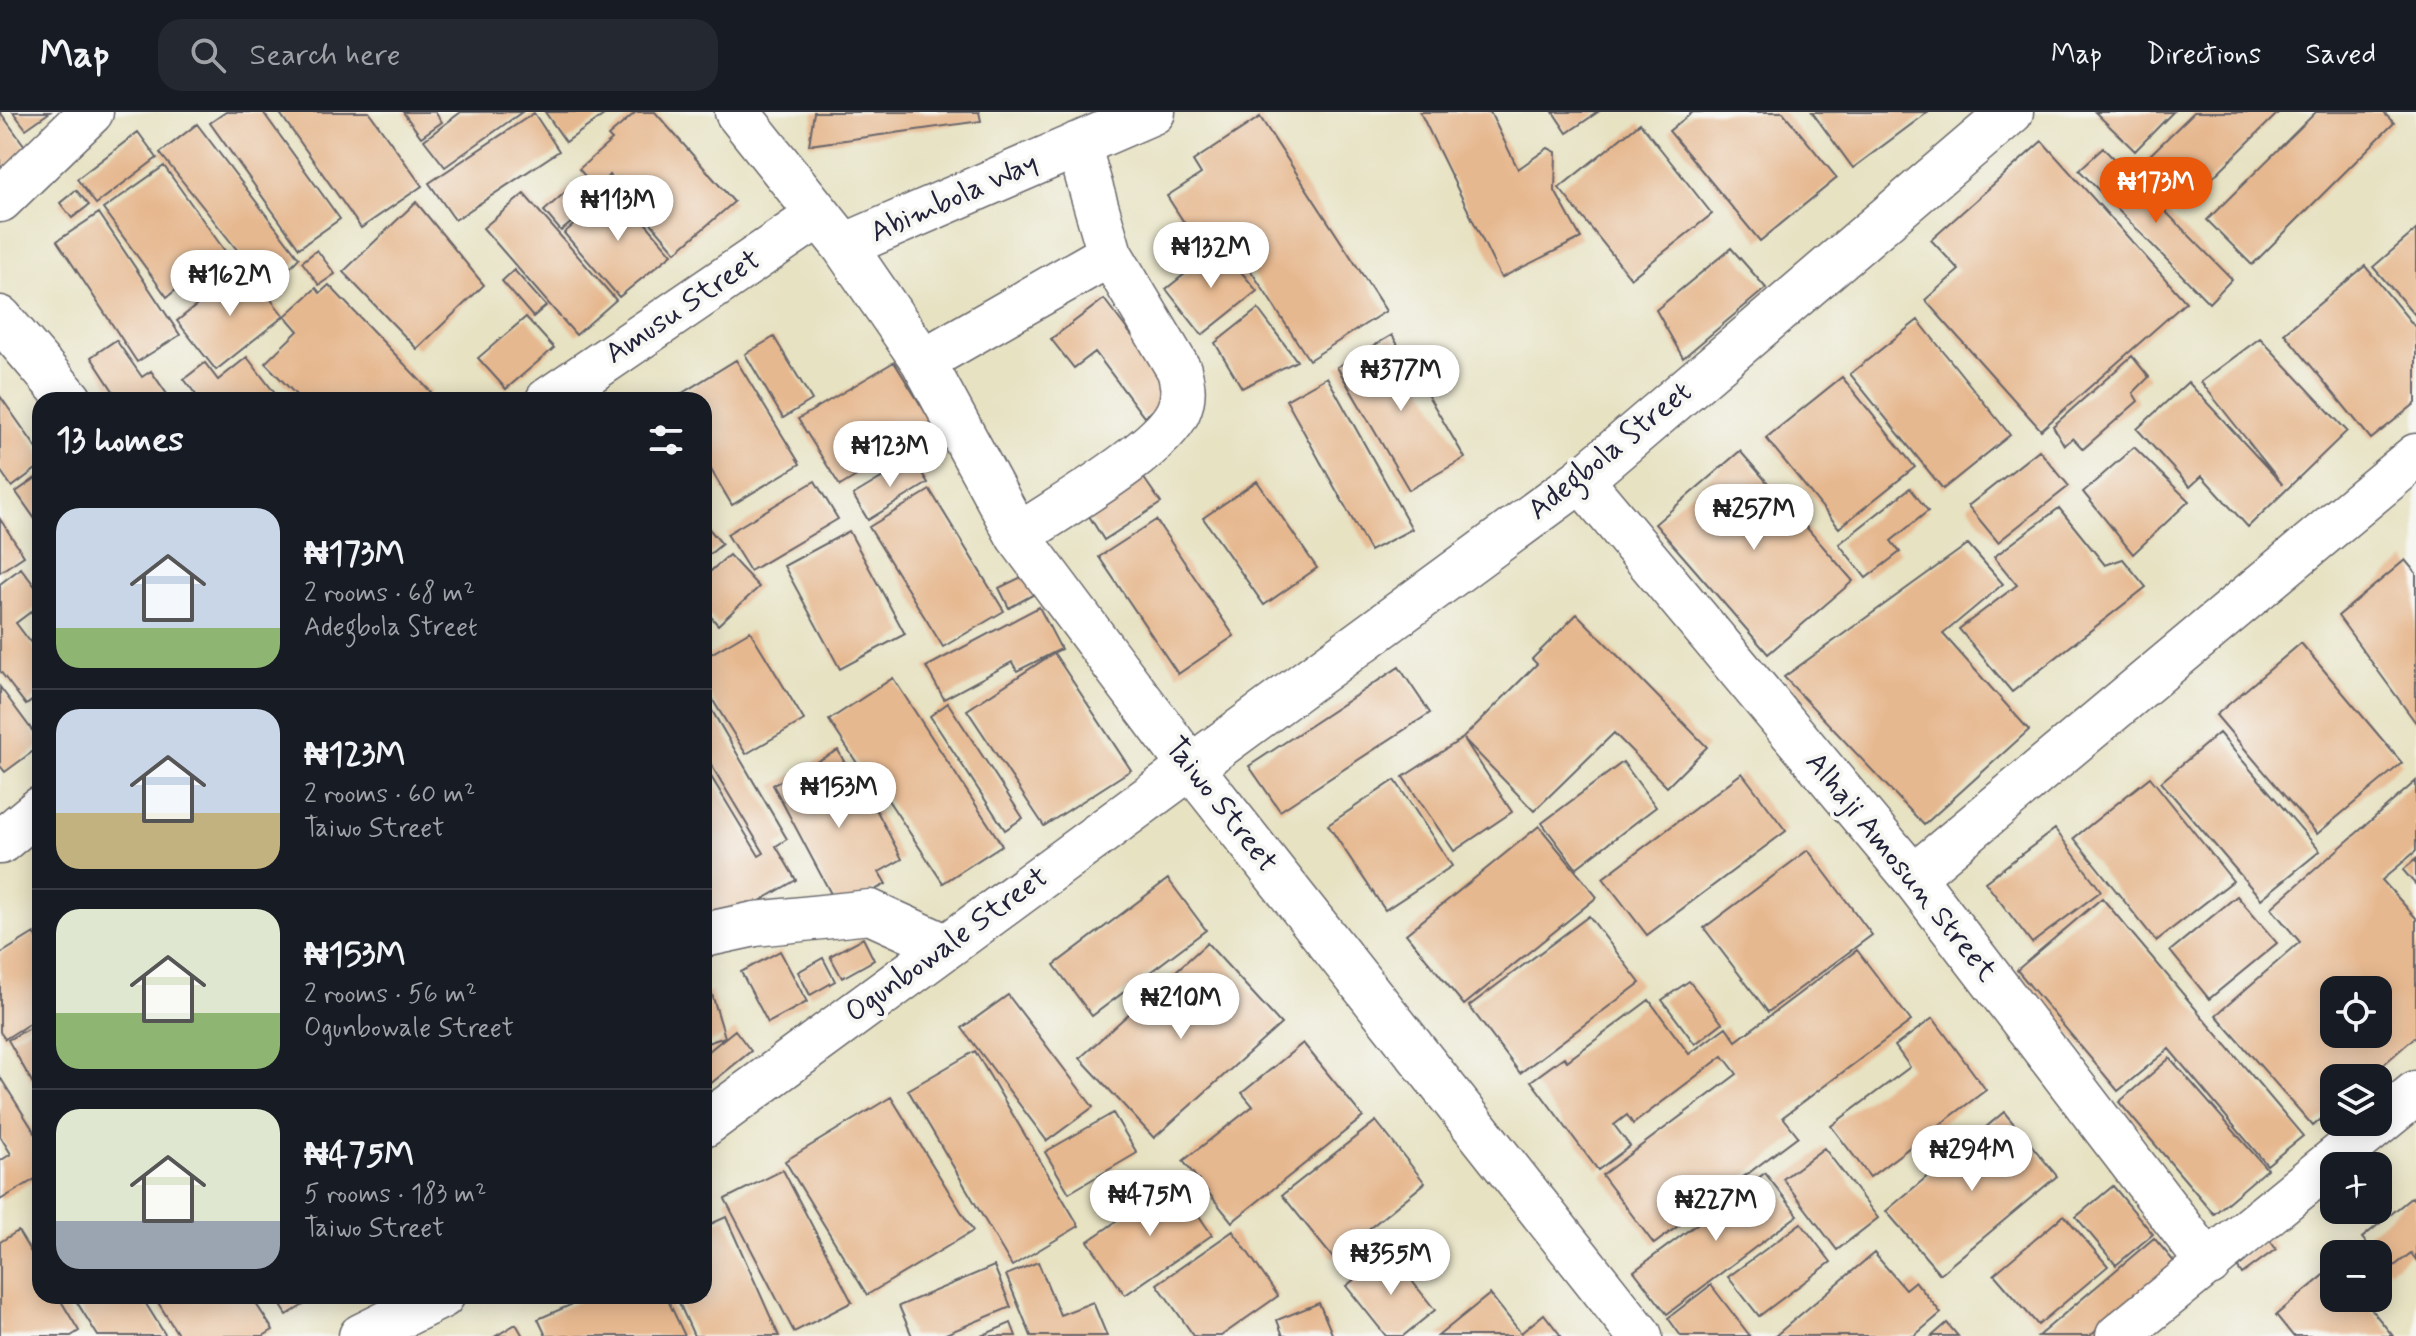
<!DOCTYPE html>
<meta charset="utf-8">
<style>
body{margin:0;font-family:Mynerve,sans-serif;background:#242831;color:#f1f3f6;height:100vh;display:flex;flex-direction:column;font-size:30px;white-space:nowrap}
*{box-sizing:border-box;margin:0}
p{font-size:26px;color:#9ea1a6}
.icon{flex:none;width:44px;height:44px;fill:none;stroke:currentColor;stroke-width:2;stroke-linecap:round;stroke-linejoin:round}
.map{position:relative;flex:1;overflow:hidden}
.side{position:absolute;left:32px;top:280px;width:680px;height:912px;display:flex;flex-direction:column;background:#171b24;border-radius:24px;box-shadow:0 4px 20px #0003}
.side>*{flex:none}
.buttons{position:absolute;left:2320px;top:864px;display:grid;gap:16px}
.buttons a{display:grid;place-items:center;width:72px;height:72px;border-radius:16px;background:#171b24;box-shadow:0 4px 20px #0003;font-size:40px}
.price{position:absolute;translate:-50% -68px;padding:0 18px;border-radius:28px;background:#fff;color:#222;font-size:26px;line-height:52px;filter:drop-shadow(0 2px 4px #0008)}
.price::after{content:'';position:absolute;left:50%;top:48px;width:24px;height:18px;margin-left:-12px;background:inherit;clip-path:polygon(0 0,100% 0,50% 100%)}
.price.active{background:#ea580c;color:#fff}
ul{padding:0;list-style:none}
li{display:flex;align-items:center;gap:24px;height:200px;padding:0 24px}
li+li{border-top:2px solid #363941}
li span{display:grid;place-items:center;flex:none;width:224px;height:160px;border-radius:24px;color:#555}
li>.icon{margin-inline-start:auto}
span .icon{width:96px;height:96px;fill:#fffc;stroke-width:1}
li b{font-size:34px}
h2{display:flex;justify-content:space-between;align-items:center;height:96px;padding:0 24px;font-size:34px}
header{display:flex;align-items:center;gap:48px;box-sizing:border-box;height:112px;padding:0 40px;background:#171b24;border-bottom:2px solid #363941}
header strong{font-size:38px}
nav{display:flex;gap:44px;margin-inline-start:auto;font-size:28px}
.search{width:560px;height:72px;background:#242831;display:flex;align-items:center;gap:20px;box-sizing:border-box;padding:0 28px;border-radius:24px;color:#9ea1a6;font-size:30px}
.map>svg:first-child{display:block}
.building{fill:#e6b88f;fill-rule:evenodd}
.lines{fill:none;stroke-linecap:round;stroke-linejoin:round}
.minor-casing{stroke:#67656a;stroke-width:47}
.minor{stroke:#fff;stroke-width:44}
.labels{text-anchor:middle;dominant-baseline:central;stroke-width:8;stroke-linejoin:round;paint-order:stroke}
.street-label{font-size:30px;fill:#22223b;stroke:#f6f6f2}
</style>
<header>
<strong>Map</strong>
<div class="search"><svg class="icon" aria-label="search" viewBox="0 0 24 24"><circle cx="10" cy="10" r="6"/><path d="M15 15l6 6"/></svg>Search here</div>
<nav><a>Map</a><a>Directions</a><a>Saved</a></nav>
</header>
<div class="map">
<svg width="2416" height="1224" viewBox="0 0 2416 1224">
<rect width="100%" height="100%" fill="#f6f6f2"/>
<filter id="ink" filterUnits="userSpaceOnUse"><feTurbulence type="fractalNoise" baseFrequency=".0125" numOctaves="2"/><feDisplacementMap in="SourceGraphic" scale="16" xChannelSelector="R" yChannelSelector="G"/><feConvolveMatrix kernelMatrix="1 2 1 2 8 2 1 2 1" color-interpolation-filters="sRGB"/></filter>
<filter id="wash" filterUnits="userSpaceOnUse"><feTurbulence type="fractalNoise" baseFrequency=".006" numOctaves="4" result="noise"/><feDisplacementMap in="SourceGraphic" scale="32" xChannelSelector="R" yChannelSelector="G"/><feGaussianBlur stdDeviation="1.8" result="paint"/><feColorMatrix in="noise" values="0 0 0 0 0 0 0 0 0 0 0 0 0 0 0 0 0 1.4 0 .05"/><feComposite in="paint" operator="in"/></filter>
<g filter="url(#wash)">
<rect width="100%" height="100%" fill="#e7e2c2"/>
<g id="blocks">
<path class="building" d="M 0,0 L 27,37 L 0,59 Z
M 13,0 L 50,0 L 26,17 Z
M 226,0 L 263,0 L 340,107 L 299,136 L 210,11 Z
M 279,0 L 369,0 L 422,74 L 361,116 Z
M 403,0 L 435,0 L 442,10 L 421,25 Z
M 461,0 L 522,0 L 445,55 L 424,28 Z
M 545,0 L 608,0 L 566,30 Z
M 636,0 L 655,0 L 734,90 L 676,140 L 610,63 L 595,76 L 579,57 L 612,28 L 608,24 Z
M 814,0 L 979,0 L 981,9 L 809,33 Z
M 1420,0 L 1490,0 L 1518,57 L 1548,36 L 1556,40 L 1555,79 L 1581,126 L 1501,166 Z
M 1553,0 L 1598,0 L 1567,21 Z
M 1693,0 L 1783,0 L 1837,66 L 1760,129 L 1669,19 Z
M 1812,0 L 1928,0 L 1853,56 Z
M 2095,0 L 2173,0 L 2135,39 Z
M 2194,0 L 2279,0 L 2189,89 L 2147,46 Z
M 2316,0 L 2383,0 L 2394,11 L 2252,153 L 2207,108 Z
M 534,1 L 559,39 L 455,108 L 429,71 Z
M 1260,5 L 1386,199 L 1309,248 L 1223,116 L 1198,132 L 1167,84 L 1201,62 L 1193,49 Z
M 1640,11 L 1712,102 L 1631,166 L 1559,76 Z
M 197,12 L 299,146 L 269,178 L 160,41 Z
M 138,20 L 157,46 L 96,92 L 77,67 Z
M 2042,29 L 2186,190 L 2041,318 L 1925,188 L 1959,158 L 1931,128 Z
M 2103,36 L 2232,167 L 2209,191 L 2079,58 Z
M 164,54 L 225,139 L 167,185 L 103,97 Z
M 571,75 L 589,96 L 561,119 L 544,99 Z
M 616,77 L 672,142 L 619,185 L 564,121 Z
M 76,78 L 89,93 L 72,106 L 60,91 Z
M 524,82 L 616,188 L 576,223 L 483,116 Z
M 416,90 L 484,173 L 417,237 L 343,160 Z
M 99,101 L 180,223 L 137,250 L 57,129 Z
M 2416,118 L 2416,204 L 2373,155 Z
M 1220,134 L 1257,179 L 1202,223 L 1166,177 Z
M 1731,136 L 1766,176 L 1683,246 L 1656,198 Z
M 317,138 L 335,162 L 319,173 L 302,150 Z
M 2365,154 L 2416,216 L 2416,291 L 2371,327 L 2284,221 Z
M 245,155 L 284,204 L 216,258 L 177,209 Z
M 514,158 L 546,194 L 533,205 L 502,169 Z
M 329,173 L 431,280 L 423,288 L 301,288 L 265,251 L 298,219 L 285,204 L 316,176 L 320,181 Z
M 1104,187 L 1176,282 L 1144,305 L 1095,240 L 1074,256 L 1051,227 Z
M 1258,197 L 1297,249 L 1242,276 L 1215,231 Z
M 526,205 L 554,236 L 506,277 L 478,246 Z
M 1918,208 L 2010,323 L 1943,377 L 1850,262 Z
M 1392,223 L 1465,346 L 1409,378 L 1337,255 Z
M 774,225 L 812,288 L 783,306 L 745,242 Z
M 2260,226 L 2347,319 L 2248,415 L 2202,364 L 2190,375 L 2137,317 L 2188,270 L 2283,373 L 2201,270 Z
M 116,228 L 142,265 L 151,259 L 171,288 L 119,288 L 91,245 Z
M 2132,244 L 2149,265 L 2133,281 L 2138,289 L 2083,337 L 2073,326 L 2064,333 L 2053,314 Z
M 247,245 L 280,288 L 200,288 L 184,267 L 205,251 L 218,268 Z
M 736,248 L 800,352 L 732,393 L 704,346 L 704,288 L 671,288 Z
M 894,250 L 935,316 L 840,374 L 798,307 Z
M 1327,265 L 1412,417 L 1370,439 L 1286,288 Z
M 1842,265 L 1915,355 L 1839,416 L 1766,326 Z
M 0,284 L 40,341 L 40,354 L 12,375 L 0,358 Z
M 2134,335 L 2189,389 L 2133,442 L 2083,380 Z
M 2039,338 L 2069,374 L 1998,430 L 1968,394 Z
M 1740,339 L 1853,469 L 1768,542 L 1655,412 Z
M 913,347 L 928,371 L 868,408 L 853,383 Z
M 1141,362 L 1161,391 L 1104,428 L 1086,399 Z
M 40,363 L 40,414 L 16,380 Z
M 815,369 L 838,407 L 750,459 L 727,422 Z
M 1257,369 L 1317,456 L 1264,493 L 1203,406 Z
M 1910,376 L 1928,399 L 1891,429 L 1900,440 L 1866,466 L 1839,432 Z
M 930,378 L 1004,499 L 943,535 L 869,415 Z
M 2059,396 L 2105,453 L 2123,447 L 2146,475 L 2012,580 L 1959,517 L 2017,473 L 1994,445 Z
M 0,407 L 24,444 L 0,460 Z
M 1156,408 L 1234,524 L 1178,562 L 1099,445 Z
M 704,411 L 722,432 L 704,447 Z
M 849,419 L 905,522 L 840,557 L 784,454 Z
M 1968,432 L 2003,472 L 1943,522 L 2029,618 L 1924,713 L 1784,565 Z
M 729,443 L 759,475 L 718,513 L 704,497 L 704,465 Z
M 2405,448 L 2416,461 L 2416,611 L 2338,504 Z
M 21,456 L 40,481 L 40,493 L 16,511 L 40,543 L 40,583 L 26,593 L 0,559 L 0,472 Z
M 1028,462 L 1038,480 L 1009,496 L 999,476 Z
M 1039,495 L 1061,537 L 1017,559 L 1012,550 L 944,587 L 926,555 Z
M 1577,502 L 1707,635 L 1667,675 L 1614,621 L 1534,699 L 1464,627 L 1512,700 L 1454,739 L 1403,665 L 1463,626 L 1537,552 L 1532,547 Z
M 750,519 L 804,608 L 746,642 L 704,574 L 704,546 Z
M 2301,531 L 2402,651 L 2317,722 L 2216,603 Z
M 1054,541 L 1131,658 L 1044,714 L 967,598 Z
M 1399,555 L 1430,601 L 1280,699 L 1249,654 Z
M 893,566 L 1002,733 L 943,771 L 884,682 L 879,685 L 829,608 Z
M 0,575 L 40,629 L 40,634 L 5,660 L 0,654 Z
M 704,585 L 787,727 L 776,734 L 796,768 L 714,816 L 704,799 L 704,653 L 759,744 L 764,741 L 704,641 Z
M 948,591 L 1023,706 L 1005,718 L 930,604 Z
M 2219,621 L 2320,739 L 2261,787 L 2161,670 Z
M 838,638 L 851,663 L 828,675 L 837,691 L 865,676 L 902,747 L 879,760 L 886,772 L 839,797 L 773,673 Z
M 1623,650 L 1656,695 L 1576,756 L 1542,711 Z
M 1742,661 L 1786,719 L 1647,823 L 1603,766 Z
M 2150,665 L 2233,769 L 2156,829 L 2074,726 Z
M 1395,668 L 1452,754 L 1385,798 L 1328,713 Z
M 2416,669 L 2416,739 L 2382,768 L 2416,806 L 2416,924 L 2368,966 L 2334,966 L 2334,996 L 2313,1014 L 2216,903 L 2300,830 L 2271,796 ZM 2334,878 L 2378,878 L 2378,922 L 2334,922 Z
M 1539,714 L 1597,785 L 1464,893 L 1406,822 Z
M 2055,717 L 2101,779 L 2032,831 L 1985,770 Z
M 1808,738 L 1872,823 L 1768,900 L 1704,816 Z
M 2416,747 L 2416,773 L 2403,758 Z
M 1168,767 L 1206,818 L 1092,904 L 1054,853 Z
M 2237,784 L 2277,831 L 2209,887 L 2170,839 Z
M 2102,786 L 2303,1024 L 2267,1053 L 2169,937 L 2118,979 L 2017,858 Z
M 1589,804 L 1640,871 L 1520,961 L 1469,894 Z
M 34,821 L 40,830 L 40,905 L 5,927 L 0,920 L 0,842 Z
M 863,826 L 874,848 L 842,866 L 830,844 Z
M 1207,831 L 1281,912 L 1154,1026 L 1080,946 Z
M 1857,838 L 1911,909 L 1783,1005 L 1798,1024 L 1654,1132 L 1602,1063 L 1737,962 L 1723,944 L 1633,1012 L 1627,1003 L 1614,1013 L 1630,1034 L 1598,1058 L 1531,969 L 1564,945 L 1567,949 L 1649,888 L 1689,942 L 1726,915 L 1736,929 Z
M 780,839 L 807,890 L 768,911 L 741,860 Z
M 823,846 L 835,869 L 810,883 L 798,860 Z
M 1689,869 L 1722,911 L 1695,932 L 1662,888 Z
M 711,879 L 725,925 L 704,932 L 704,881 Z
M 1008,883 L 1093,995 L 1047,1029 L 962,916 Z
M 1933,906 L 1986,978 L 1870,1065 L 1831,1014 L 1910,955 L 1895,934 Z
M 40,910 L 40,984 L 8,928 Z
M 735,918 L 751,939 L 704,977 L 704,943 Z
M 1303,931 L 1363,1005 L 1232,1110 L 1183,1049 L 1253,994 L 1242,981 Z
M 975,939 L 1079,1114 L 1012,1154 L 908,978 Z
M 2170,946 L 2267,1057 L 2214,1102 L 2119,990 Z
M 0,965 L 40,1029 L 40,1064 L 0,1088 L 0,1049 L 11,1042 L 0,1024 Z
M 891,985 L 973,1119 L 867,1183 L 785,1049 Z
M 2004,1000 L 2057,1064 L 1940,1162 L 1886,1099 Z
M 1113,1001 L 1137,1041 L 1069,1081 L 1045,1040 Z
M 1376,1009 L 1425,1071 L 1333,1146 L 1282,1083 Z
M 1824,1036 L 1878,1106 L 1837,1138 L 1783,1067 Z
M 783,1058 L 852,1190 L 794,1220 L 725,1087 Z
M 1765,1061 L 1798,1103 L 1667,1202 L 1634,1159 Z
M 1175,1069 L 1212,1123 L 1125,1183 L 1088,1129 Z
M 2113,1074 L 2153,1122 L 2116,1153 L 2076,1105 Z
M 2412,1085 L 2416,1091 L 2416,1148 L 2411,1141 L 2389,1158 L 2362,1126 Z
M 2064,1103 L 2108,1154 L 2038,1213 L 1994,1162 Z
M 726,1105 L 779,1224 L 694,1224 L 676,1184 L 704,1184 L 704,1115 Z
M 1801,1111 L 1831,1150 L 1759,1204 L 1728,1165 Z
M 18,1119 L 40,1155 L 40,1184 L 58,1184 L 79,1219 L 71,1224 L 0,1224 L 0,1130 Z
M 1233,1119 L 1278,1184 L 1221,1224 L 1194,1224 L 1157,1172 Z
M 2154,1126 L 2176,1152 L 2090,1224 L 2038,1224 Z
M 2268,1126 L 2276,1137 L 2242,1162 L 2234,1150 Z
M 1389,1140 L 1435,1198 L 1403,1224 L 1386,1224 L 1346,1174 Z
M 1874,1141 L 1905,1177 L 1915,1169 L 1941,1201 L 1914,1224 L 1775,1224 Z
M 1038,1150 L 1060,1203 L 1093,1190 L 1107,1224 L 1031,1224 L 1006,1163 Z
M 994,1154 L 1011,1195 L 941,1224 L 912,1224 L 899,1194 Z
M 2334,1155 L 2334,1186 L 2362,1186 L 2393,1224 L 2293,1224 L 2276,1203 Z
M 1711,1173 L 1750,1224 L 1681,1224 L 1668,1206 Z
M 1490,1182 L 1521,1221 L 1544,1202 L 1561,1224 L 1438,1224 Z
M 73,1184 L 141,1184 L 166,1224 L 98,1224 Z
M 154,1184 L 251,1184 L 273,1218 L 263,1224 L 179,1224 Z
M 275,1184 L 318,1184 L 287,1203 Z
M 591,1184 L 666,1184 L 685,1224 L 546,1224 L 538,1207 Z
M 1319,1191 L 1333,1224 L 1283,1224 L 1277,1208 Z
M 1011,1211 L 1016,1224 L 981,1224 Z
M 1947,1211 L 1958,1224 L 1932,1224 Z
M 516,1212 L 523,1224 L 496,1224 Z"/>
</g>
</g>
<g filter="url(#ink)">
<use href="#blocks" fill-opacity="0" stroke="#67656a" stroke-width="2"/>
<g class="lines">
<g class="minor-casing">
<path id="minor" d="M 737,0 L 844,134 L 923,249 L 1018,424 L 1190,654 L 1640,1224
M 0,88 L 91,0
M 844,134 L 1153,0
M 0,206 L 70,288
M 923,249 L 1110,142
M 548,288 L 819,103
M 1581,368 L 1913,765 L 2209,1152
M 1018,424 C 1057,397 1160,339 1178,300 C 1185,285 1183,273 1179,258 L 1110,142 L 1078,32
M 0,730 L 40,697
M 1913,765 L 2416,344
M 704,823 L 755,812 L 870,800 L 945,834
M 704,1013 L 1581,368 L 2011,0
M 361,1224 L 442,1184
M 2118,1224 L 2416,981"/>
</g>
<use href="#minor" class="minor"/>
</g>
</g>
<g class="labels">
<g class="street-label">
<text transform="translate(954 86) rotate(-24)">Abimbola Way</text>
<text transform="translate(683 195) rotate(-34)">Amusu Street</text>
<text transform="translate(1610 339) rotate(-39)">Adegbola Street</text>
<text transform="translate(1221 693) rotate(52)">Taiwo Street</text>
<text transform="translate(1901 755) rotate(51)">Alhaji Amosun Street</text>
<text transform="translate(947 833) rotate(-36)">Ogunbowale Street</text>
</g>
</g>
</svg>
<div class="buttons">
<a><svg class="icon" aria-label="locate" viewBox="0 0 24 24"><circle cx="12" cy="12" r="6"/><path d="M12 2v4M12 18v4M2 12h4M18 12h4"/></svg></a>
<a><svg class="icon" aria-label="layers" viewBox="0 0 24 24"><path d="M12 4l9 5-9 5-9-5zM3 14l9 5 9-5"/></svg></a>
<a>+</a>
<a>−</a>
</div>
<b class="price active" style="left:2156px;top:113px">₦173M</b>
<b class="price" style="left:618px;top:131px">₦113M</b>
<b class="price" style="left:1211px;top:178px">₦132M</b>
<b class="price" style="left:230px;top:206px">₦162M</b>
<b class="price" style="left:1401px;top:301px">₦377M</b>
<b class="price" style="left:890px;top:377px">₦123M</b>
<b class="price" style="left:1754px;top:440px">₦257M</b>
<b class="price" style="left:839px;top:718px">₦153M</b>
<b class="price" style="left:1181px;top:929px">₦210M</b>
<b class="price" style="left:1972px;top:1081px">₦294M</b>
<b class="price" style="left:1150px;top:1126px">₦475M</b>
<b class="price" style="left:1716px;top:1131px">₦227M</b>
<b class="price" style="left:1391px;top:1185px">₦355M</b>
<section class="side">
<h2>13 homes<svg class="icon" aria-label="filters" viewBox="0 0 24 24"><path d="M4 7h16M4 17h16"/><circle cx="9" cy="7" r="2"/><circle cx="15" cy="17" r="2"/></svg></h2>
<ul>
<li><span style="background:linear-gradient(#c9d6e8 75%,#8fb573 0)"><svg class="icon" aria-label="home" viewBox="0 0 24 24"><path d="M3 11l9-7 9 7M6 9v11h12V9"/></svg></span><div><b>₦173M</b><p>2 rooms · 68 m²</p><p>Adegbola Street</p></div></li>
<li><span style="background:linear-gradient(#c9d6e8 65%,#c2b280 0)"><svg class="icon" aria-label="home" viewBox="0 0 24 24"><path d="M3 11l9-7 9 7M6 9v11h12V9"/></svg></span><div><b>₦123M</b><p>2 rooms · 60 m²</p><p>Taiwo Street</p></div></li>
<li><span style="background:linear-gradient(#dfe7d0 65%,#8fb573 0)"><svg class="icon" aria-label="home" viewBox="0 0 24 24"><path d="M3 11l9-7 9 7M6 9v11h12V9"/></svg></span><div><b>₦153M</b><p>2 rooms · 56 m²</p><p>Ogunbowale Street</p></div></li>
<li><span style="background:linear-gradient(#dfe7d0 70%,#9aa5b1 0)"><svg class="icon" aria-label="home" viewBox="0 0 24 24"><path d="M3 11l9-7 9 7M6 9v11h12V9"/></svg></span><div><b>₦475M</b><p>5 rooms · 183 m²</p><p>Taiwo Street</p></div></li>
</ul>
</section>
</div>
